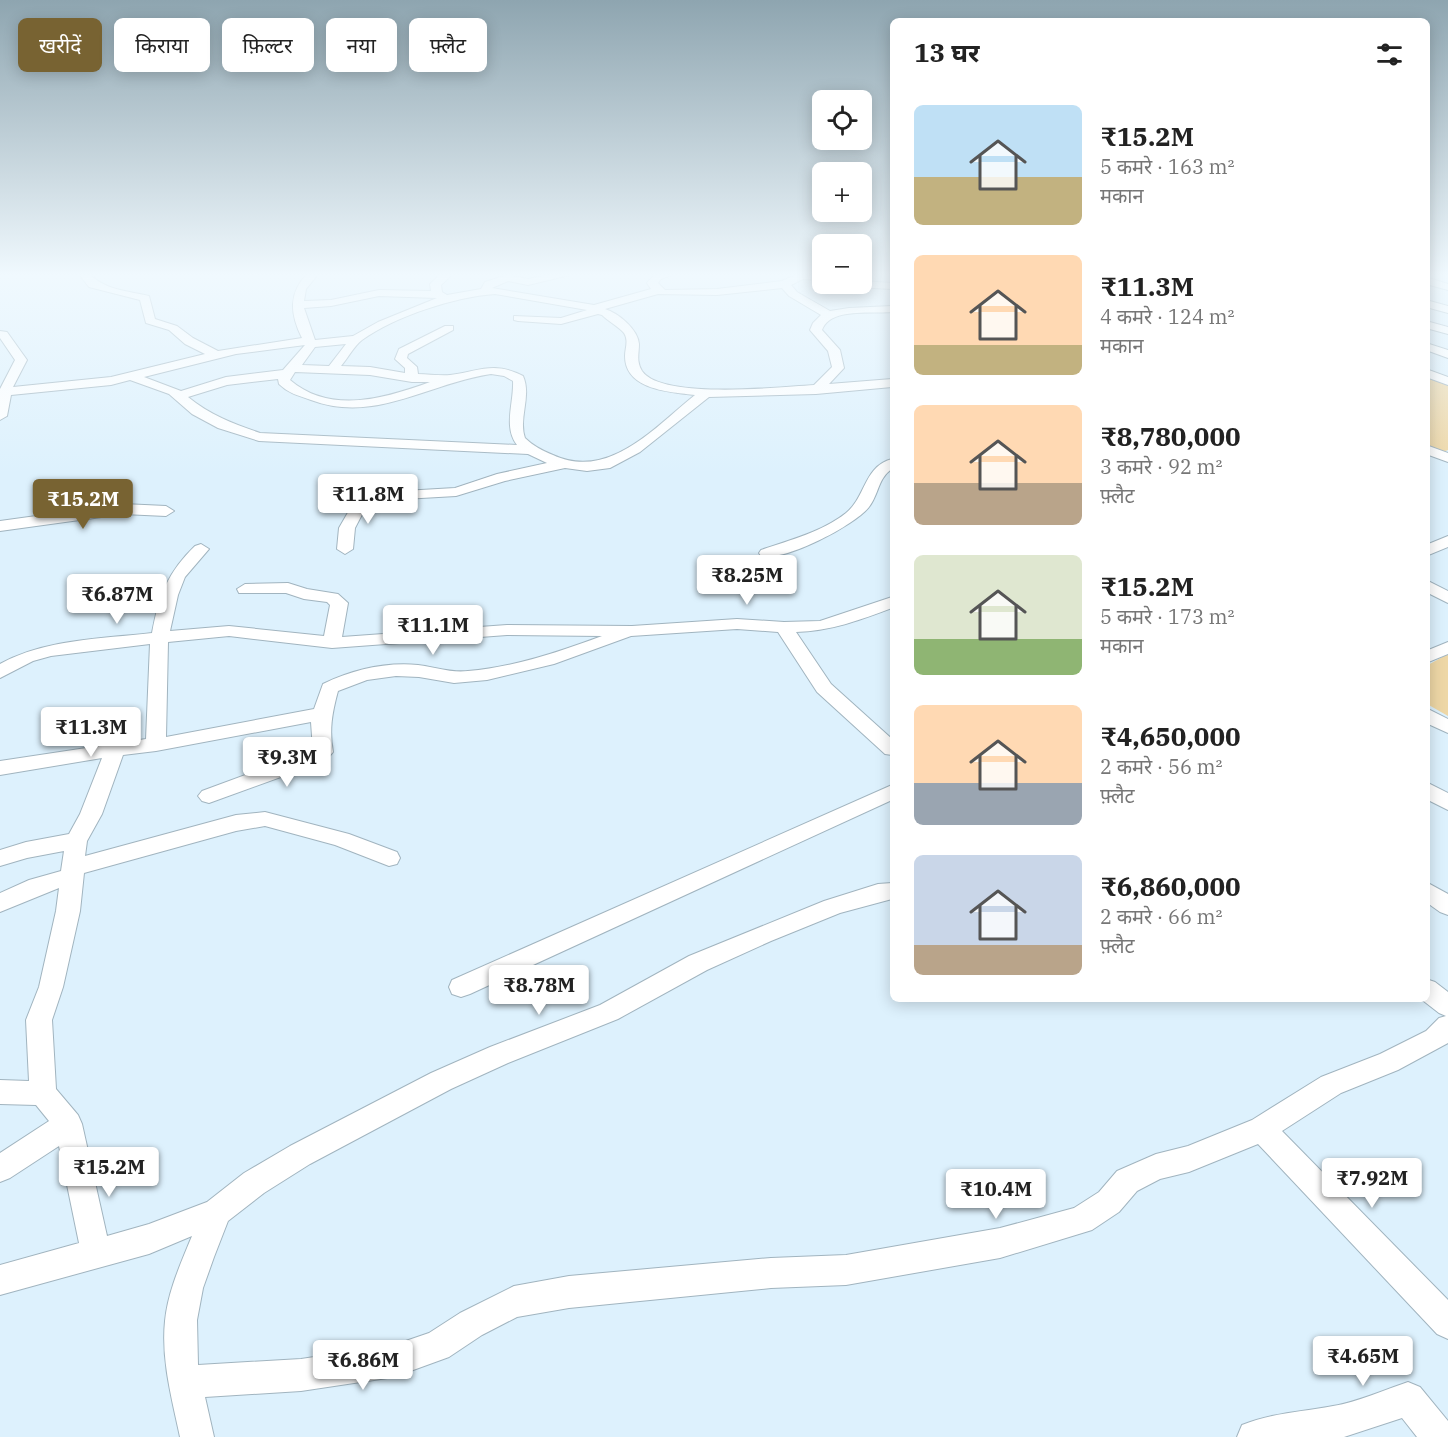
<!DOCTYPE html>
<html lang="hi">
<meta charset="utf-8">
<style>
body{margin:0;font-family:"IBM Plex Serif","Noto Sans Devanagari",serif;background:#f2f2f2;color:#222;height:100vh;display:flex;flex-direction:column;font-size:22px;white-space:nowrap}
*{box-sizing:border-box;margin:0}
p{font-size:20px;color:#767676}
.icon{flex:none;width:33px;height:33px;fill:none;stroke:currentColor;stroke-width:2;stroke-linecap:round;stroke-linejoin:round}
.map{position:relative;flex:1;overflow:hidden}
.details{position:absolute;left:890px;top:18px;width:540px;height:984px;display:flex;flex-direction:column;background:#fff;border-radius:9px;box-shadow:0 3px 15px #0003}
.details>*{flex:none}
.top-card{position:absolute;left:18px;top:18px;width:570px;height:54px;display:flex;gap:12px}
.fabs{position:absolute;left:812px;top:90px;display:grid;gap:12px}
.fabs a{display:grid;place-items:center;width:60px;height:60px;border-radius:9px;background:#fff;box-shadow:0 3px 15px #0003;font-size:30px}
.price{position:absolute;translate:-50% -51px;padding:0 14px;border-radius:6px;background:#fff;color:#222;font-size:20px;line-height:39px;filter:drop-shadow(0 2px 3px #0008)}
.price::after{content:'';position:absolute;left:50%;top:36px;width:18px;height:14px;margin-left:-9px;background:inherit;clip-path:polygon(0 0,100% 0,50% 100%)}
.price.current{background:#786332;color:#fff}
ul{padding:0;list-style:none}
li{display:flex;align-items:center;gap:18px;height:150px;padding:0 24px}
li span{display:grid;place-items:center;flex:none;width:168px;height:120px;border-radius:9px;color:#555}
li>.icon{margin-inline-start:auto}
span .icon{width:72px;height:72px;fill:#fffc;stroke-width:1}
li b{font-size:26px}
h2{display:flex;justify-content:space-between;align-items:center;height:72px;padding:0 24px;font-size:26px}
.tag{padding:0 21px;border-radius:9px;background:#fff;box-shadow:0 3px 15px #0003;font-size:21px;line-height:54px}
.tag.current{background:#786332;color:#fff}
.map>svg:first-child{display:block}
.green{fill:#eed7a6}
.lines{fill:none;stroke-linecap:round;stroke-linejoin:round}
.minor-casing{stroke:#a1b4bf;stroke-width:2}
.minor{fill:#fff;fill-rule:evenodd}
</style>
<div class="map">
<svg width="1448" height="1437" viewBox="0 0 1448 1437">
<rect width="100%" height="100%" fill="#ddf1fd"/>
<path class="green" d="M 1426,375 L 1448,383 L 1448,450 L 1443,452 L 1427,445 Z
M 1448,654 L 1448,716 L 1427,704 L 1426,666 Z"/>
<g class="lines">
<g class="minor-casing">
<path id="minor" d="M 78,273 L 89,273 C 103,290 128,291 149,296 L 155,319 L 177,326 L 193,338 L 218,351 L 302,338 C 290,314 288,293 308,273 L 319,273 L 306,289 L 304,301 L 331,300 L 379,290 L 431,291 L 430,284 L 442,273 L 454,273 L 441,285 L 442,292 L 447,295 L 481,289 L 485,282 L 507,275 L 528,279 L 557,273 L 578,273 L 528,285 L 508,281 L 492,288 L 594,305 L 651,289 L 647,283 C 655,272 663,273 676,273 L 661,279 L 658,283 L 665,290 L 717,289 L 782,281 L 800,273 L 822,274 L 822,280 L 803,279 L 791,285 L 797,292 L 830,311 L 849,308 L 892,306 L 892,312 C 873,314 830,307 822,330 L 840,350 L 844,368 L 829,384 L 892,379 L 892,387 L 816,394 L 709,397 L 640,452 L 610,468 L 587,471 L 565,468 L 505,481 L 456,496 L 369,501 L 355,528 L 353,549 L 345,554 L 337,549 L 339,528 L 354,502 L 335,501 L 332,498 L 335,495 L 455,488 L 497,474 L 547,463 L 528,454 L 259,441 L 218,428 L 192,414 L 169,394 L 130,380 L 111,385 L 11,395 L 7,416 L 0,420 L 0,389 L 15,360 L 0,338 L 0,331 L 7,332 L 27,360 L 13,387 L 111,377 L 205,354 L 185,344 L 169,330 L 146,323 L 140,300 L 89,287 ZM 782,288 L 789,296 L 821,315 L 813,323 L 810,330 L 828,351 L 832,367 L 814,385 C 781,387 662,400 642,371 C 636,361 639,354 639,344 C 638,329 618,313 605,309 L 658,294 L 717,295 ZM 495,294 L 587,310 L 561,318 L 514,316 L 514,320 L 518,321 L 561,324 L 598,314 L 602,315 C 608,321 619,327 624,333 C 629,341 625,348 625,356 C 625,390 670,392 695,395 C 655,427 609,481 553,455 C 543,451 533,446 525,438 C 518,418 532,396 523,376 C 494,361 480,371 450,375 C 441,376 428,374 418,374 L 417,367 L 407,358 L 408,354 L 453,330 L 453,326 L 445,326 L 399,349 L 395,359 L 405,368 L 405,373 L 370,367 L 341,366 C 348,358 354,346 362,340 C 396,316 454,297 495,294 ZM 379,296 L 437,298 L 378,322 L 353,336 L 315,340 L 304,308 L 331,306 ZM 346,344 L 329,366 L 302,365 L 315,347 ZM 305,345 L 283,370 L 226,377 L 181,391 L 144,377 L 236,354 ZM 295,372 L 370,375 L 412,382 L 430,382 C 386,398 331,415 290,380 ZM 491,374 L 504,376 L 513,381 C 514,403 503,427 517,445 L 260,433 C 234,424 210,415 188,397 L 227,385 L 278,379 L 279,384 C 288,393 299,396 311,400 C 375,424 429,383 491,374 Z
M 1426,277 L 1448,284 L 1448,290 L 1426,284 Z
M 861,281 L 892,283 L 892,289 L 857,287 L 852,284 L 861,284 Z
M 1426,300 L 1448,306 L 1448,313 L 1426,307 Z
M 1426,321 L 1448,327 L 1448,334 L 1426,328 Z
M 1426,343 L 1448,350 L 1448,358 L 1426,350 Z
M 1426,369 L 1448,377 L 1448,385 L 1426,377 Z
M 1426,445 L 1448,453 L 1448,462 L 1426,454 Z
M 892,459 L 892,469 C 878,478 879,494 869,507 C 854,526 784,562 761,556 L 759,553 L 761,550 C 790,540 822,532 846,513 C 866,497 864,466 892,459 Z
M 123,504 L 166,506 L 174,511 L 166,516 L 123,514 L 0,531 L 0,521 Z
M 1448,536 L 1448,547 L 1426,556 L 1426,545 Z
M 201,544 L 209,549 L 185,577 L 178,595 L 170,631 L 229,626 L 324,636 L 330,605 L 327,602 L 304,599 L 286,593 L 239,593 L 237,589 L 245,584 L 288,583 L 307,589 L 338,594 L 348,603 L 342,637 L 507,625 L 632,626 L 737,619 L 784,622 L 820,621 L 892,597 L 892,608 C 860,620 831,631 796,632 L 831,684 L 892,739 L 892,755 L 885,754 L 817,692 L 778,632 L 737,629 L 631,636 L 554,664 L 487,680 L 454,683 L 419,677 L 396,676 L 367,680 L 338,691 C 332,713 329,730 333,752 L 325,761 L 209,803 L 202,801 L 198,796 L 202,791 L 313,750 L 311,722 L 156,751 L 123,755 L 102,814 L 87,841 L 85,856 L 236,815 L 265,812 L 349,834 L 397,852 L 400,858 L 397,864 L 389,866 L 335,845 L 265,826 L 236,831 L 84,873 L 80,911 L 63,987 L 52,1020 L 56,1089 L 78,1115 L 82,1124 L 107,1236 L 149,1224 L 207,1202 L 244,1173 L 290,1146 L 431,1073 L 490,1047 L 600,1005 L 689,956 L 824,901 L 878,884 L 892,883 L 892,899 L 840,913 L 771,941 L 707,970 L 618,1019 L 508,1063 L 451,1089 L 310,1164 L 264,1193 L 228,1221 L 214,1257 L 203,1288 L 197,1320 L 198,1365 L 301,1359 L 394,1345 L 429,1333 L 460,1313 L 514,1286 L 569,1276 L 771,1258 L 846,1255 L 1000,1228 L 1074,1208 L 1099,1192 L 1117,1171 L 1156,1154 L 1188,1146 L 1252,1120 L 1321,1077 L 1380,1054 L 1426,1031 L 1439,1018 L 1446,1016 L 1439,1013 L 1421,999 L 1426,999 L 1426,979 L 1435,982 L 1448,992 L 1448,1043 L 1398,1070 L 1341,1093 L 1282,1131 L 1448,1300 L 1448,1339 L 1437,1334 L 1258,1144 L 1189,1172 L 1160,1179 L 1137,1191 L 1119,1212 L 1092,1230 L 1000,1258 L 846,1285 L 771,1288 L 569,1308 L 517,1317 L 482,1335 L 449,1357 L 394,1377 L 301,1391 L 205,1397 L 214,1437 L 180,1437 C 172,1399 161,1360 165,1321 C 168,1291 181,1263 192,1236 L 149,1254 L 0,1295 L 0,1265 L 79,1243 L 59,1146 L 10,1178 L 0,1182 L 0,1153 L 49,1121 L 36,1105 L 0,1104 L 0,1080 L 29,1081 L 26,1020 L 39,987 L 56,911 L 59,888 L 0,912 L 0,893 L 29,880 L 61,871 L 64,851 L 27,858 L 0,866 L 0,850 L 26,842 L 69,834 L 80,814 L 102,758 L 0,775 L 0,761 L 146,739 L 150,644 L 51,656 L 33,661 L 0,678 L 0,664 C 45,639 101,639 152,633 C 159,595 168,572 195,546 ZM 507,635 L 602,636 C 559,652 514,667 468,671 C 450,673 435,667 418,665 C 385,662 352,670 323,684 L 314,709 L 166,737 L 168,642 L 229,636 L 332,648 Z
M 1426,580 L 1448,591 L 1448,603 L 1426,592 Z
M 1448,642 L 1448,654 L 1426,663 L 1426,651 Z
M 1426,708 L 1448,719 L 1448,733 L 1426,723 Z
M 1426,782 L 1448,793 L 1448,810 L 1426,799 Z
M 892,785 L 892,800 L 470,994 L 461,997 L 452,994 L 449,987 L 452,980 Z
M 1426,882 L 1448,894 L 1448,915 L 1440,912 L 1426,902 Z
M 1408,1382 L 1420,1387 L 1448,1421 L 1448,1437 L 1417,1437 L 1402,1418 L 1344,1437 L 1237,1437 L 1242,1425 C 1272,1413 1301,1412 1333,1406 C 1358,1402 1384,1390 1408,1382 Z"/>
</g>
<use href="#minor" class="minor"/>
</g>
<linearGradient id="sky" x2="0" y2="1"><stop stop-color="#8ea5b0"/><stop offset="0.58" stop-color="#f0f9fe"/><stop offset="1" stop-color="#f0f9fe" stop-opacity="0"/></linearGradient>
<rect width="1448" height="474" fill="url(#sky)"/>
</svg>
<div class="fabs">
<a><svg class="icon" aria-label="locate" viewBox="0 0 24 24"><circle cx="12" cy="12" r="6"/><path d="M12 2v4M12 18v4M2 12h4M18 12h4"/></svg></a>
<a>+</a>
<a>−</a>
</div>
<b class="price" style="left:368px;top:525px">₹11.8M</b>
<b class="price current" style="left:83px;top:530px">₹15.2M</b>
<b class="price" style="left:747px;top:606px">₹8.25M</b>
<b class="price" style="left:117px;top:625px">₹6.87M</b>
<b class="price" style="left:433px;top:656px">₹11.1M</b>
<b class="price" style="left:91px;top:758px">₹11.3M</b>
<b class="price" style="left:287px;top:788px">₹9.3M</b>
<b class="price" style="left:539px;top:1016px">₹8.78M</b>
<b class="price" style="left:109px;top:1198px">₹15.2M</b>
<b class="price" style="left:1372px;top:1209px">₹7.92M</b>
<b class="price" style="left:996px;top:1220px">₹10.4M</b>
<b class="price" style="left:1363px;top:1387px">₹4.65M</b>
<b class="price" style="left:363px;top:1391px">₹6.86M</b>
<div class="top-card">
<a class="tag current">खरीदें</a>
<a class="tag">किराया</a>
<a class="tag">फ़िल्टर</a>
<a class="tag">नया</a>
<a class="tag">फ़्लैट</a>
</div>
<section class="details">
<h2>13 घर<svg class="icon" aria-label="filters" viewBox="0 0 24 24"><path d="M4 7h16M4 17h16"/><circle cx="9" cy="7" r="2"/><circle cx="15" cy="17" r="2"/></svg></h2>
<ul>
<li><span style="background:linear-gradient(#bfe0f5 60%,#c2b280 0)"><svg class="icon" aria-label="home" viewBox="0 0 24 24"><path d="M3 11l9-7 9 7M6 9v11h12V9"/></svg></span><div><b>₹15.2M</b><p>5 कमरे · 163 m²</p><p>मकान</p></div></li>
<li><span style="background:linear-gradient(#ffd9b3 75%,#c2b280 0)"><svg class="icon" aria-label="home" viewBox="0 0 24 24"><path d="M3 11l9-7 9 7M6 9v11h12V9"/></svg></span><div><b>₹11.3M</b><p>4 कमरे · 124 m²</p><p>मकान</p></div></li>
<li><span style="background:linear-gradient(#ffd9b3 65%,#b9a48a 0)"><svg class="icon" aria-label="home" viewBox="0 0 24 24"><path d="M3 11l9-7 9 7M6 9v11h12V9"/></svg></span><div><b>₹8,780,000</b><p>3 कमरे · 92 m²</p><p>फ़्लैट</p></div></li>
<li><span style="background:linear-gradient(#dfe7d0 70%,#8fb573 0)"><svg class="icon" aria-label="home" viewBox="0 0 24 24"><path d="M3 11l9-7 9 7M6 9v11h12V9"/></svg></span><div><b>₹15.2M</b><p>5 कमरे · 173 m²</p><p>मकान</p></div></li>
<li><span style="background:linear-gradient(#ffd9b3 65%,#9aa5b1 0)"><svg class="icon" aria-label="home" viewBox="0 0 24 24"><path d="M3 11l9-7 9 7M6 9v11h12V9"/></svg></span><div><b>₹4,650,000</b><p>2 कमरे · 56 m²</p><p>फ़्लैट</p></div></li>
<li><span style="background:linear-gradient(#c9d6e8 75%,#b9a48a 0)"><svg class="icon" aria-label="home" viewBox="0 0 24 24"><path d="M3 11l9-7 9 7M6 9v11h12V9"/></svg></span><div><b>₹6,860,000</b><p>2 कमरे · 66 m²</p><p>फ़्लैट</p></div></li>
</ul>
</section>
</div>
